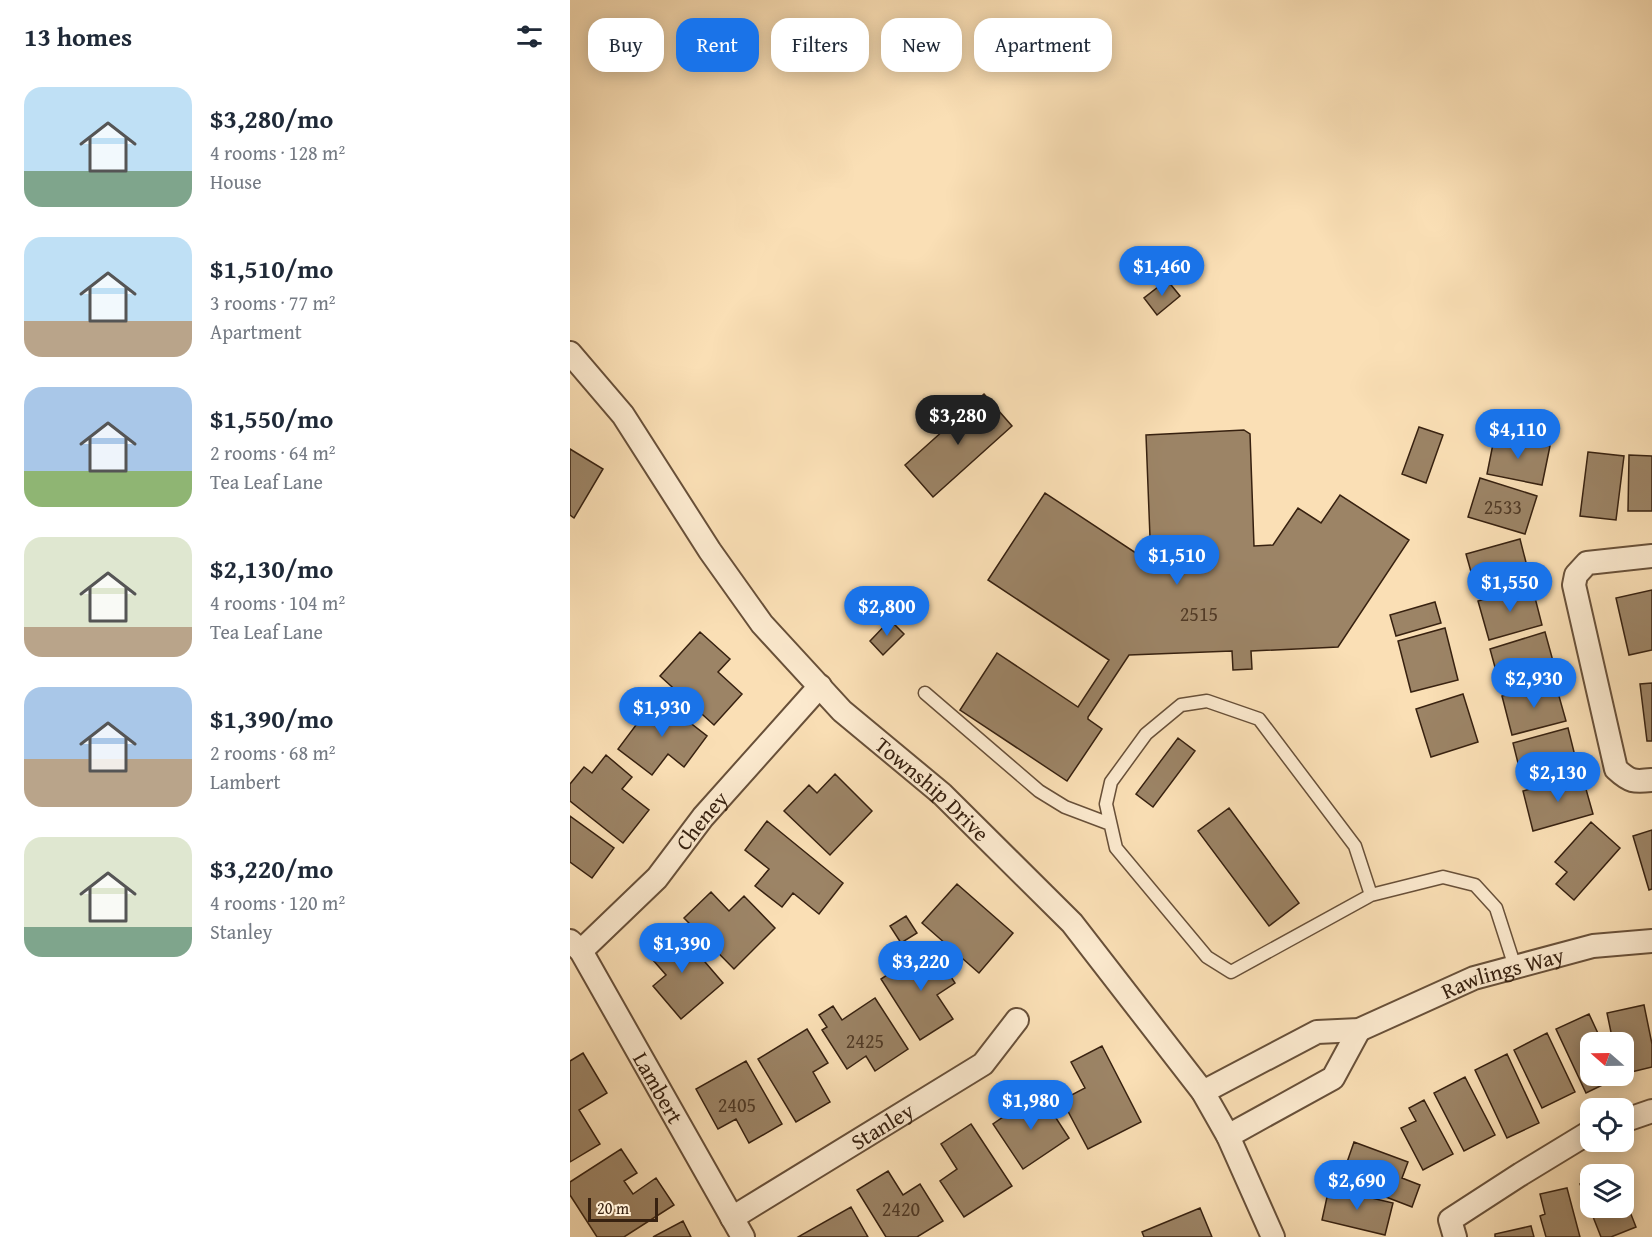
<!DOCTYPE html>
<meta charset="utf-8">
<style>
body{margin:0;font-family:"Gentium Book Plus",serif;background:#f2f2f3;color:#1f2937;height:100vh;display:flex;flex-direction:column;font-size:22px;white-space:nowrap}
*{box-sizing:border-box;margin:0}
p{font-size:20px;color:#747a83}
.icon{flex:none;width:33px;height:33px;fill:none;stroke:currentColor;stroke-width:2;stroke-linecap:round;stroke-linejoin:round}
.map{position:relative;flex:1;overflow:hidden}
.side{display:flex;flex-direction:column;background:#fff;width:570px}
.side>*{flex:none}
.guide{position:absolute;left:18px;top:18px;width:570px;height:54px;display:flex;gap:12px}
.needle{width:39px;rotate:290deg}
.buttons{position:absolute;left:1010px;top:1032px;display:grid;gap:12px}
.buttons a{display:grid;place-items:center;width:54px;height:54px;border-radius:12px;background:#fff;box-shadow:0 3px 15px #0003;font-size:30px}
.scale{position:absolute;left:18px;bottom:15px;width:70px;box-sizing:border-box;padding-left:6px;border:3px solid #372110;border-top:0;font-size:16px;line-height:21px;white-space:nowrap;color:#372110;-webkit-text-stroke:4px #fceacf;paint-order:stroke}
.price{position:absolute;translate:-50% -51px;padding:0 14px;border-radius:21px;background:#1a73e8;color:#fff;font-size:20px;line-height:39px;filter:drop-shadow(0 2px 3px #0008)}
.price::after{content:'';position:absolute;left:50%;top:36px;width:18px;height:14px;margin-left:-9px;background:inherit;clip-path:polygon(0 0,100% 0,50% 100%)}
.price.active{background:#222;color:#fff}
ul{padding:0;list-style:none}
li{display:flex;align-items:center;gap:18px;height:150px;padding:0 24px}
li span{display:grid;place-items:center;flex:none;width:168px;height:120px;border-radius:18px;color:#555}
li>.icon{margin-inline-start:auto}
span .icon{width:72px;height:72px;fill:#fffc;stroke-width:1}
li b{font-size:26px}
h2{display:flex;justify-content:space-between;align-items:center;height:72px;padding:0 24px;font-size:26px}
.tag{padding:0 21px;border-radius:18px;background:#fff;box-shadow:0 3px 15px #0003;font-size:21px;line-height:54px}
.tag.active{background:#1a73e8;color:#fff}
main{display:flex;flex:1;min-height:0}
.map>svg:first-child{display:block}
.building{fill:#9c8466;stroke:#372110;stroke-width:1.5}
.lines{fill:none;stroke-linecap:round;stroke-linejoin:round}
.service-casing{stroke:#685039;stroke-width:15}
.minor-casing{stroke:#685039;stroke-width:26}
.service{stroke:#fceacf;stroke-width:12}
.minor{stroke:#fceacf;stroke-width:22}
.labels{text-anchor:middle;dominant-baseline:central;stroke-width:5;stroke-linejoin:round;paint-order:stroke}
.number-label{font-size:20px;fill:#503a26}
.street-label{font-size:22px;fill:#372110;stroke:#fceacf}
</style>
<main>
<section class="side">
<h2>13 homes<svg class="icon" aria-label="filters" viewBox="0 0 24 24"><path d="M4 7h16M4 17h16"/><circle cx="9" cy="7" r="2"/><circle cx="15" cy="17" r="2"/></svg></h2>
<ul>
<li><span style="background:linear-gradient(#bfe0f5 70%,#7fa58c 0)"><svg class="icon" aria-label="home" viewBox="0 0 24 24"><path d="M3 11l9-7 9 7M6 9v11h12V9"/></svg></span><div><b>$3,280/mo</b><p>4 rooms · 128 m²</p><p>House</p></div></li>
<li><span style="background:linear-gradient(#bfe0f5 70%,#b9a48a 0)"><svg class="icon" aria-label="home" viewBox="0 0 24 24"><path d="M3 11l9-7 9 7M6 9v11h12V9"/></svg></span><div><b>$1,510/mo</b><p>3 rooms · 77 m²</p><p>Apartment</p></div></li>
<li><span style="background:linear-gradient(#a9c7e8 70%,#8fb573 0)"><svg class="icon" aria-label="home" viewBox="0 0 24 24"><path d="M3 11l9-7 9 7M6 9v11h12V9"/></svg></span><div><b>$1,550/mo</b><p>2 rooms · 64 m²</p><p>Tea Leaf Lane</p></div></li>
<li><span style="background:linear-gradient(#dfe7d0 75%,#b9a48a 0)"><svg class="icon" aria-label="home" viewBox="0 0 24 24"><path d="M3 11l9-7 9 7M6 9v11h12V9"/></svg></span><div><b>$2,130/mo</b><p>4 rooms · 104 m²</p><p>Tea Leaf Lane</p></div></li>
<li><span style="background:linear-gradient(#a9c7e8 60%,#b9a48a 0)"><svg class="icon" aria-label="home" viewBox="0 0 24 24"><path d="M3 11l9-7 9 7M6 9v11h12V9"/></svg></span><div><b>$1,390/mo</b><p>2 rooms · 68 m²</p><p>Lambert</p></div></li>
<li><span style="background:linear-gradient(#dfe7d0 75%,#7fa58c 0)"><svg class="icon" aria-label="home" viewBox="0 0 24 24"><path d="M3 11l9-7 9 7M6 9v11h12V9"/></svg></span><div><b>$3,220/mo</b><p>4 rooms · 120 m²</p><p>Stanley</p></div></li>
</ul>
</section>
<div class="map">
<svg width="1082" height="1237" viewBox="0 0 1082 1237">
<rect width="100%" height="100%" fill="#fadfb5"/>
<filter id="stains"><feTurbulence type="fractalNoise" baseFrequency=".00333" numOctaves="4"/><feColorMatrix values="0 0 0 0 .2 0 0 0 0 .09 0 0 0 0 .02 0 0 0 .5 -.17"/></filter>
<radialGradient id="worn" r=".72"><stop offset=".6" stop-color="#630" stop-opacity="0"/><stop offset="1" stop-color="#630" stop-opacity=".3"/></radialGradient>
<path class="building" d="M 597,280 L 610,296 L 587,315 L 574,298 Z
M 414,394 L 442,426 L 363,497 L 335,465 Z
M 849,427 L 873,435 L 856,483 L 832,474 Z
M 674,430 L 680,434 L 684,546 L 703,545 L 728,508 L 751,523 L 770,495 L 839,540 L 768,647 L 681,651 L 682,669 L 663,670 L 662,651 L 559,655 L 518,717 L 518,719 L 532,729 L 497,781 L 390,710 L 427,653 L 508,707 L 539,660 L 418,580 L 475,493 L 581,563 L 576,435 Z
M 925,434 L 980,446 L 972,485 L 917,474 Z
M 0,449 L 33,469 L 4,518 L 0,515 Z
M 1018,452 L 1054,456 L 1046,520 L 1010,516 Z
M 1059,455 L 1082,456 L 1082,511 L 1058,511 Z
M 910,478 L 967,496 L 955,534 L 898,517 Z
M 950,539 L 960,578 L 907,593 L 896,554 Z
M 962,586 L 972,625 L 919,640 L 908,601 Z
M 1082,590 L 1082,650 L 1059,655 L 1046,598 Z
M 865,602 L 871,623 L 826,636 L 820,615 Z
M 320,620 L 334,634 L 313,655 L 300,641 Z
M 875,628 L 888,680 L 841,692 L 828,641 Z
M 130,632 L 160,659 L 148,672 L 172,694 L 144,725 L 90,676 Z
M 975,632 L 986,672 L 931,689 L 920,649 Z
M 985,682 L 996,721 L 942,735 L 932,696 Z
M 1082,683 L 1082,741 L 1077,741 L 1070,684 Z
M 893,694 L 908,742 L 861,757 L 846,709 Z
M 87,697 L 137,736 L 114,767 L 98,754 L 82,775 L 48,749 Z
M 998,728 L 1008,768 L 953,783 L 943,743 Z
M 608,738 L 625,751 L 583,807 L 566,794 Z
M 36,755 L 62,777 L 52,789 L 79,810 L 53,843 L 0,801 L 0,784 L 14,767 L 22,773 Z
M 265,774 L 302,811 L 260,855 L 214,811 L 239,785 L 247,793 Z
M 1012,775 L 1023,814 L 963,831 L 953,791 Z
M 659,808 L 729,903 L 699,926 L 628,831 Z
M 0,816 L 44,848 L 22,878 L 0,862 Z
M 197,821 L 273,883 L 249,914 L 223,893 L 212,907 L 185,886 L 199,869 L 175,850 Z
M 1021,822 L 1050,848 L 1004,900 L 986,884 L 997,872 L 985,862 Z
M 1082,830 L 1082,889 L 1079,890 L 1063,836 Z
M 387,884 L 443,933 L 409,973 L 352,923 Z
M 141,892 L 159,911 L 174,896 L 205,928 L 164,969 L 114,918 Z
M 336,916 L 347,933 L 331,943 L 320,926 Z
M 105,927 L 153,983 L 111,1019 L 83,986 L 96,975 L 76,952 Z
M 361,946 L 385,983 L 367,995 L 383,1019 L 350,1040 L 311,979 Z
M 305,998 L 338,1049 L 305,1071 L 296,1056 L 277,1069 L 252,1030 L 257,1027 L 249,1015 L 263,1006 L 272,1020 Z
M 1074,1005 L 1082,1044 L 1082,1067 L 1053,1074 L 1053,1042 L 1043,1042 L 1037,1013 Z
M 1019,1014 L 1032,1042 L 1020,1042 L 1020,1076 L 1048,1076 L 1049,1077 L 1016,1093 L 986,1029 Z
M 237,1029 L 258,1063 L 243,1072 L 260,1102 L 226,1122 L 188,1059 Z
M 977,1033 L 1005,1092 L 972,1108 L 944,1050 Z
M 532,1046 L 571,1122 L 518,1149 L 492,1100 L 515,1088 L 501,1062 Z
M 13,1053 L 37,1093 L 9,1110 L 30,1144 L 0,1162 L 0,1061 Z
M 937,1054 L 969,1123 L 937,1138 L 905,1070 Z
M 176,1061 L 212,1124 L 179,1143 L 166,1119 L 148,1129 L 126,1089 Z
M 895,1077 L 925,1135 L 894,1151 L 864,1093 Z
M 469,1092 L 499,1138 L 453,1169 L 423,1124 Z
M 854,1100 L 883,1154 L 853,1170 L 831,1128 L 846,1121 L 839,1108 Z
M 401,1124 L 442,1186 L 394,1217 L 370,1181 L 387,1169 L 371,1144 Z
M 784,1142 L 838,1162 L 832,1178 L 850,1185 L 842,1207 L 816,1197 L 820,1187 L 774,1171 Z
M 51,1149 L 67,1173 L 54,1181 L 63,1194 L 86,1178 L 104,1205 L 54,1237 L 27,1237 L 0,1195 L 0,1182 Z
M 318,1171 L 333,1195 L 350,1184 L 373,1221 L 347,1237 L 316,1237 L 287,1190 Z
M 1020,1180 L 1020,1208 L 1053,1208 L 1053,1194 L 1066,1227 L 1041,1237 L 1031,1237 L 1010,1184 Z
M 759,1188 L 823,1203 L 815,1235 L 752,1220 Z
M 997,1188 L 1010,1237 L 976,1237 L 970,1216 L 975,1214 L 970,1194 Z
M 281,1207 L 298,1237 L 228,1237 Z
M 630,1208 L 642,1237 L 574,1237 L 572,1232 Z
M 113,1221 L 121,1237 L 83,1237 Z
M 961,1226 L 964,1237 L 925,1237 L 925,1234 Z"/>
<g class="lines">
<g class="service-casing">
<path id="service" d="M 355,693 L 469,791 L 495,807 L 540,824
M 801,895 L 785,846 L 689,719 L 637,701 L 611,705 L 576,734 L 541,782 L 536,804 L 546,848 L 637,957 L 661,972 L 801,895 L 873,877 L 905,885 L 926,908 L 945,967"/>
</g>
<g class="minor-casing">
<g id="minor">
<path id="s1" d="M 0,353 L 53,415 L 140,551 L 192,624 L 272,711 L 372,794 L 502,923 L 633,1092 L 658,1136 L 703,1237"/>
<path d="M 1082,556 L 1017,563 L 1006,575 L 1004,585 L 1046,769 C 1060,782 1064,782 1082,780"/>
<path id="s2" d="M 0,941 L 11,951 L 173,1237"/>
<path id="s3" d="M 11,951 L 87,878 L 133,817 L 250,686"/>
<path id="s4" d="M 633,1092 L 747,1032 L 789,1030 L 904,978 L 1023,946 L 1082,941"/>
<path d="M 1053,1121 L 1082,1111"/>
<path d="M 658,1136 L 763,1078 L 789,1030"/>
<path id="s5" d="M 162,1218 L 413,1064 L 447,1020"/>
<path d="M 885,1237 L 880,1220 L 951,1174 L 1020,1132"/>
</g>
</g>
<use href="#service" class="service"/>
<use href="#minor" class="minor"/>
</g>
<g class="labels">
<g class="number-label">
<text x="933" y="506">2533</text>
<text x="629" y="613">2515</text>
<text x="295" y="1040">2425</text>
<text x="167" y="1104">2405</text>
<text x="331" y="1208">2420</text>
</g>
<g class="street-label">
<text stroke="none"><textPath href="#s1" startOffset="570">Township Drive</textPath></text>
<text stroke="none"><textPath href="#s3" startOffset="178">Cheney</textPath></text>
<text stroke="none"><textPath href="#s4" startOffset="326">Rawlings Way</textPath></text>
<text stroke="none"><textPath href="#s2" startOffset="172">Lambert</textPath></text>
<text stroke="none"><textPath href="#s5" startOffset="176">Stanley</textPath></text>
</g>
</g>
<rect width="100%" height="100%" filter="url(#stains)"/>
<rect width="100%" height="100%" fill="url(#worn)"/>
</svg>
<div class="buttons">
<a><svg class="needle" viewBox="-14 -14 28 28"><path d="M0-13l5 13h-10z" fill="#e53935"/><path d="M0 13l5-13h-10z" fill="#747a83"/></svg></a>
<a><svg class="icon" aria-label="locate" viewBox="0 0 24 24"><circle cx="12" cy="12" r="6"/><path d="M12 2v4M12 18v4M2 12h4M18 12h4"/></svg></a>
<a><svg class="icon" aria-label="layers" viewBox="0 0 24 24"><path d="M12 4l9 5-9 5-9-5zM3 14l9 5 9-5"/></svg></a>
</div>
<div class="scale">20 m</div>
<b class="price" style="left:592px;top:297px">$1,460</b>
<b class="price active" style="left:388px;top:446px">$3,280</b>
<b class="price" style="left:948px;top:460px">$4,110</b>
<b class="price" style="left:607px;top:586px">$1,510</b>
<b class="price" style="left:940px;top:613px">$1,550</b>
<b class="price" style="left:317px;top:637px">$2,800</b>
<b class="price" style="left:964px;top:709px">$2,930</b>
<b class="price" style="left:92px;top:738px">$1,930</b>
<b class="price" style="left:988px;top:803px">$2,130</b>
<b class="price" style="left:112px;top:974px">$1,390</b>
<b class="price" style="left:351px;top:992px">$3,220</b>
<b class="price" style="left:461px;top:1131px">$1,980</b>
<b class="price" style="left:787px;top:1211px">$2,690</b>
<div class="guide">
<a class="tag">Buy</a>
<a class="tag active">Rent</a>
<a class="tag">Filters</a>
<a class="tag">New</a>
<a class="tag">Apartment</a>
</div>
</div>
</main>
